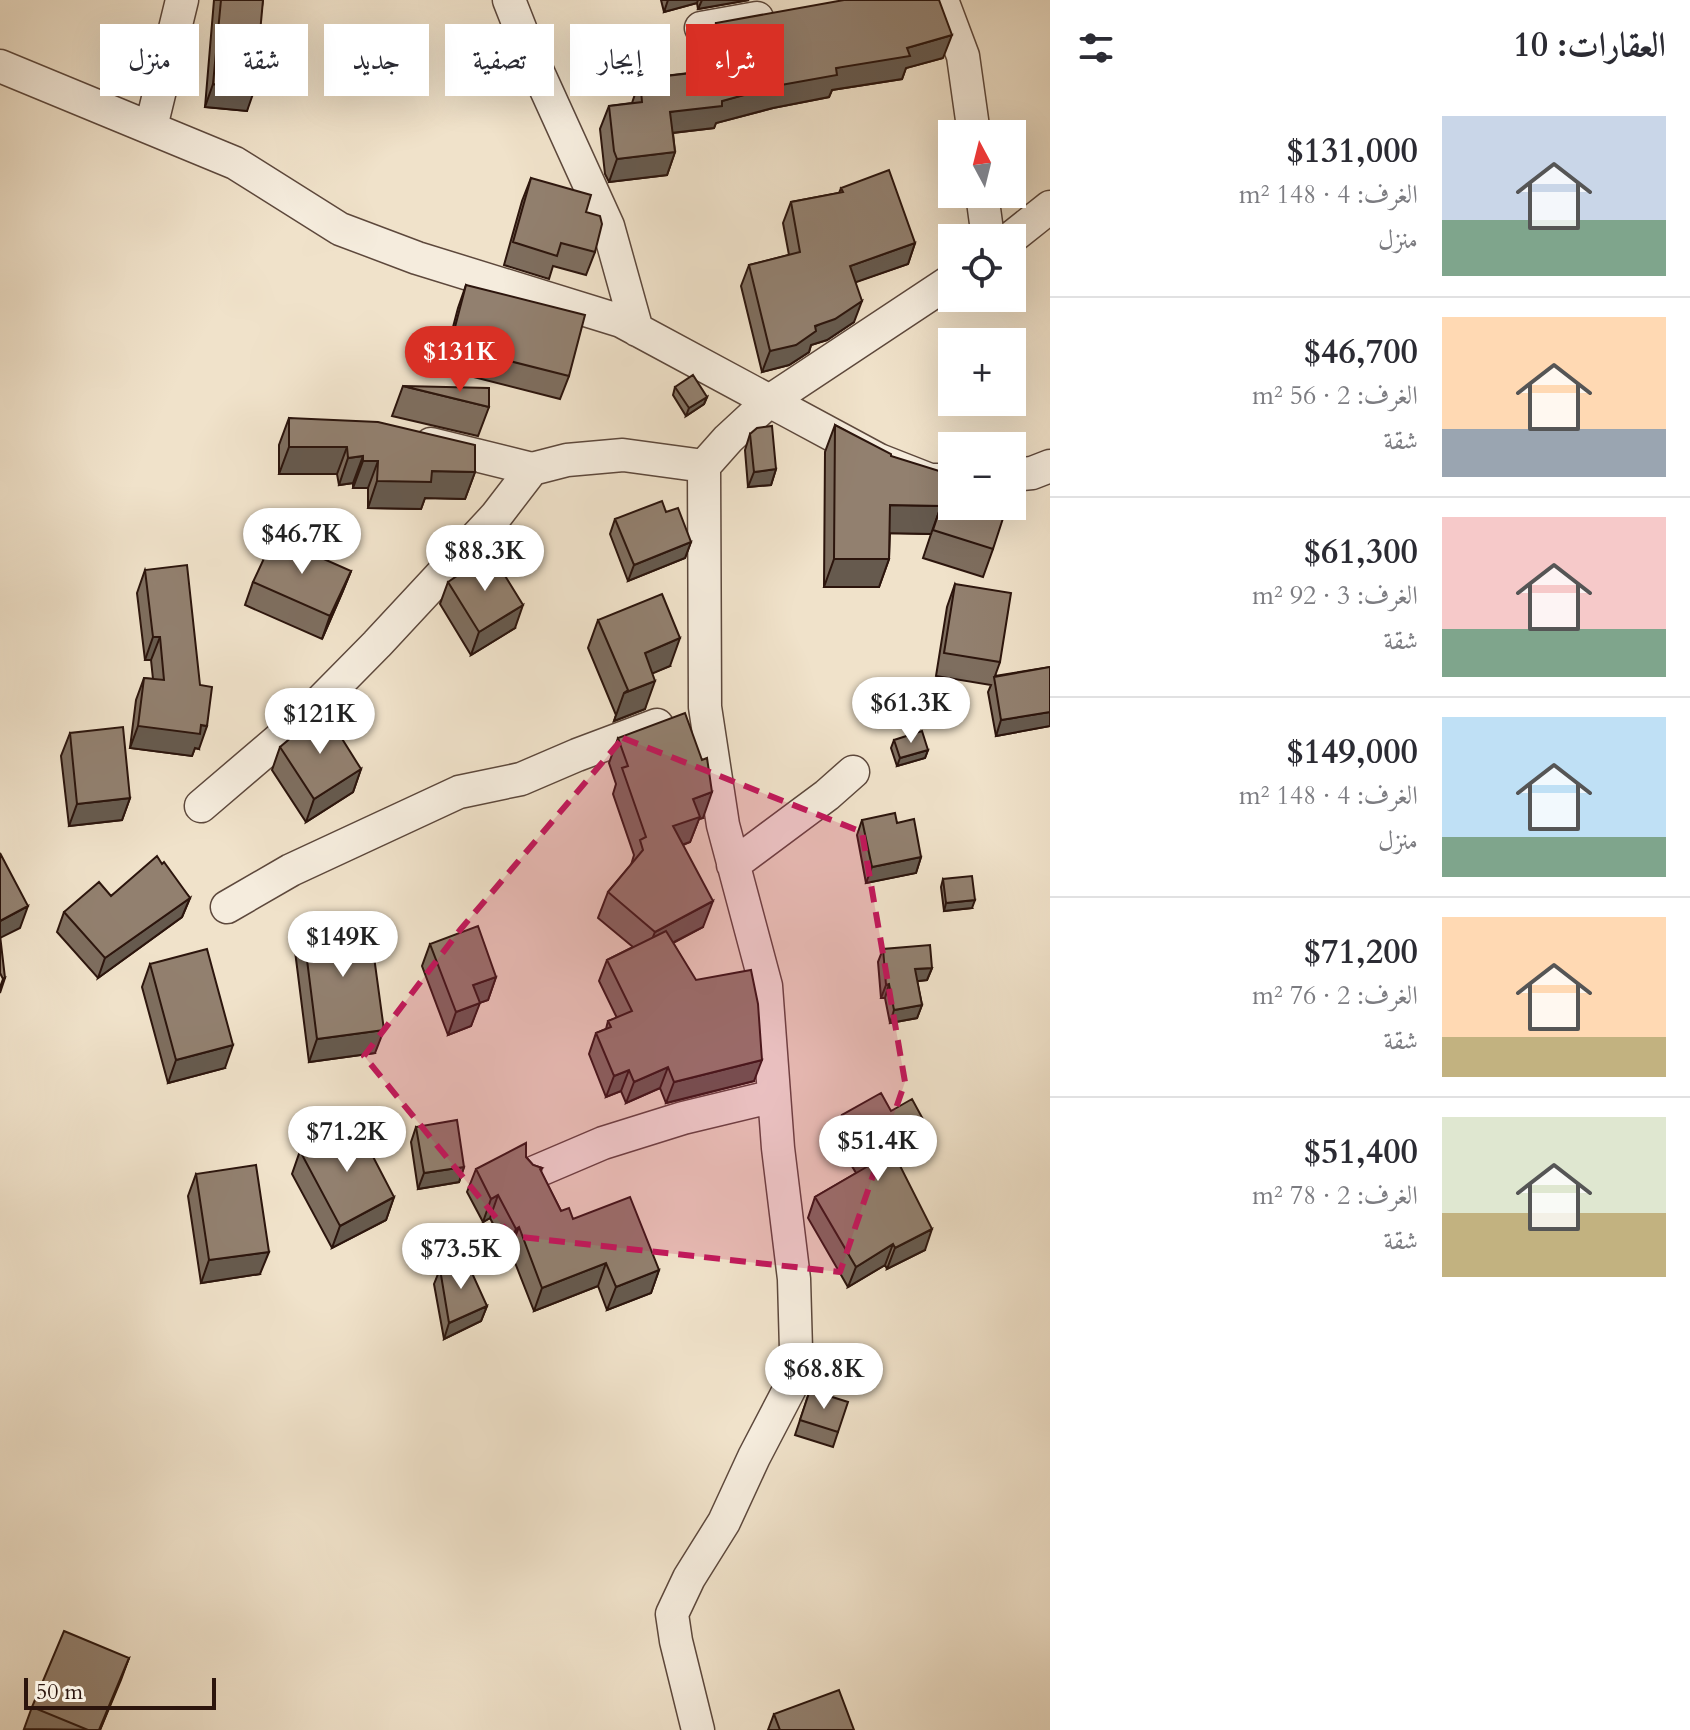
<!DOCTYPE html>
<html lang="ar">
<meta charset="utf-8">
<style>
body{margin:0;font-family:Cardo,Amiri,serif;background:#f2f2f3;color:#2b2b33;direction:rtl;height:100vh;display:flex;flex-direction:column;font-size:30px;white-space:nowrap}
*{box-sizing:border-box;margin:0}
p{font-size:26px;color:#7c7c81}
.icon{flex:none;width:44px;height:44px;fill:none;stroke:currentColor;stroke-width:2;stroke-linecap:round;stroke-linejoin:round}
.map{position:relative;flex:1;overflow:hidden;direction:ltr}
.side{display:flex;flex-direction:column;background:#fff;width:640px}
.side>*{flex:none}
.hud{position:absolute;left:24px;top:24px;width:760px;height:72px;direction:rtl;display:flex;gap:16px}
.needle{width:52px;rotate:353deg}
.buttons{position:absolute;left:938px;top:120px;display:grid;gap:16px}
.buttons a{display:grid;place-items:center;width:88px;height:88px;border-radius:0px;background:#fff;box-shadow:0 8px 32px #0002;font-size:40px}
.scale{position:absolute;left:24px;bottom:20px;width:192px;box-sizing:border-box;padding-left:8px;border:4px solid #2c150d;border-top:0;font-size:22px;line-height:28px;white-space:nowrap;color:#2c150d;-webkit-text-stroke:6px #f5ecdd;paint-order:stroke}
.price{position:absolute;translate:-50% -68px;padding:0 18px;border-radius:28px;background:#fff;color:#222;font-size:26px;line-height:52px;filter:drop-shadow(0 2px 4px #0008)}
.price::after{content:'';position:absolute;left:50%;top:48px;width:24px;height:18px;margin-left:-12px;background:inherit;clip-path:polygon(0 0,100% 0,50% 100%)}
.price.on{background:#d93025;color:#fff}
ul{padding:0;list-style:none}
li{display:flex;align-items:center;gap:24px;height:200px;padding:0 24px}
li+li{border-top:2px solid #e1e1e2}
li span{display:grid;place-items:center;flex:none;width:224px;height:160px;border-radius:0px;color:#555}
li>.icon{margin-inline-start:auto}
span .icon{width:96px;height:96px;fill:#fffc;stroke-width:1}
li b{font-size:34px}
h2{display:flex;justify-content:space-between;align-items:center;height:96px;padding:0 24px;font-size:34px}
.pill{padding:0 28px;border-radius:0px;background:#fff;box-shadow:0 8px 32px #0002;font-size:28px;line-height:72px}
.pill.on{background:#d93025;color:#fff}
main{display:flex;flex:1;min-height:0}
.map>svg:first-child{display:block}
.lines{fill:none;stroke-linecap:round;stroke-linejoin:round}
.minor-casing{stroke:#5d483c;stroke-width:35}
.minor{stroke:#f5ecdd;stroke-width:32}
.wall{fill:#7e6e5f;stroke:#2c150d;stroke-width:2}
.shaded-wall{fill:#665a4e;stroke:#2c150d;stroke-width:2}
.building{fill:#92806f;stroke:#2c150d;stroke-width:2}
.marked{fill:#c2185b;fill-opacity:0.2;stroke:#c2185b;stroke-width:6;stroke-dasharray:16 10;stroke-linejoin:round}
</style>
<main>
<section class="side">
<h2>العقارات: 10<svg class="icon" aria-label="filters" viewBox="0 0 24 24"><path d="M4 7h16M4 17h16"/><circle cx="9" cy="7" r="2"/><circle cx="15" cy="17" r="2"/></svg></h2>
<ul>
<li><span style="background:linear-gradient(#c9d6e8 65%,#7fa58c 0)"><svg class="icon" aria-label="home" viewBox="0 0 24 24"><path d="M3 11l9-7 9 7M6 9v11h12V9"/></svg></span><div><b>$131,000</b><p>الغرف: 4 · 148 m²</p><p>منزل</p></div></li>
<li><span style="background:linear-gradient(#ffd9b3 70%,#9aa5b1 0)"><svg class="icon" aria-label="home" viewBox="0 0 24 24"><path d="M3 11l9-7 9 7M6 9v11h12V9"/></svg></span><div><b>$46,700</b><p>الغرف: 2 · 56 m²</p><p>شقة</p></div></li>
<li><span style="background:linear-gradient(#f6c9c9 70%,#7fa58c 0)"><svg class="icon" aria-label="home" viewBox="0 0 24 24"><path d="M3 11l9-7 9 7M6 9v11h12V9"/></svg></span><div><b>$61,300</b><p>الغرف: 3 · 92 m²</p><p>شقة</p></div></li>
<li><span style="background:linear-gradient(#bfe0f5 75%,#7fa58c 0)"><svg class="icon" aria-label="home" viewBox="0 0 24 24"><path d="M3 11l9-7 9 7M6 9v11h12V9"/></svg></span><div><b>$149,000</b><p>الغرف: 4 · 148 m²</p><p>منزل</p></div></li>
<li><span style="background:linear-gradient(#ffd9b3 75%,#c2b280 0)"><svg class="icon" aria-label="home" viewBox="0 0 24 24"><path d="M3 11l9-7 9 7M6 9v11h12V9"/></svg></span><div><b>$71,200</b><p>الغرف: 2 · 76 m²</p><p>شقة</p></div></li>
<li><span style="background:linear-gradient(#dfe7d0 60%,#c2b280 0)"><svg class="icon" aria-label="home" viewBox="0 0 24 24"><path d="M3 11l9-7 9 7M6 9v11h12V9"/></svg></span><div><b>$51,400</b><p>الغرف: 2 · 78 m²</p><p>شقة</p></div></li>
</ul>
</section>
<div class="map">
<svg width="1050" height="1730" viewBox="0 0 1050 1730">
<rect width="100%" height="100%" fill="#f0e2ca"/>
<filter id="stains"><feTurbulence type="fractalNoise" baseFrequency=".0025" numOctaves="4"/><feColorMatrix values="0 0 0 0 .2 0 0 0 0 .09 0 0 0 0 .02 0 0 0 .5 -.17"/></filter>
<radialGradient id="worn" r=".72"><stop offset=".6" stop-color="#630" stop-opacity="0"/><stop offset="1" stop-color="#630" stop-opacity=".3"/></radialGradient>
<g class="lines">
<g class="minor-casing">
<path id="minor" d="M 509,0 L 533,61 L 608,226 L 637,330
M 942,0 L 963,56 L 974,134
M 701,28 L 757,18
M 0,66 L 235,163 L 340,229 L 417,258 L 621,321 L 879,460 L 930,480 L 952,480
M 151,127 L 182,0
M 982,194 L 988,238
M 1011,238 L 1050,207
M 431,444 L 532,469
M 1012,475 L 1032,473 L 1050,466
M 201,806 L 304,718 L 377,644 L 496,516 L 532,469 L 567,460 L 623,455 L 704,466
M 733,865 L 827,795 L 853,772
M 227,907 L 291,870 L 459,792 L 521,779 L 577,755 L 657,725
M 535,1172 L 603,1143 L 683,1118 L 774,1096
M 698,1730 L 676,1641 L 672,1614 L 689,1578 L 724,1522 L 754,1457 L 791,1386 L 796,1350 L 794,1279 L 778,1148 L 766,986 L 723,825 L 705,707 L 704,466 L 728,439 L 768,402 L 952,280"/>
</g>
<use href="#minor" class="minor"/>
</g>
<path class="wall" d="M 214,0 L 263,0 L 247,111 L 205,107 Z
M 661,0 L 749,0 L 698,9 L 697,3 L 664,12 Z
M 716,23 L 943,58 L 906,68 L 902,79 L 832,90 L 829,97 L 773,108 L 716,123 L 714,128 L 673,133 L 675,152 L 667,175 L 609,182 L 605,174 L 600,129 L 609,106 L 632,103 L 640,79 L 714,70 L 708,46 Z
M 531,178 L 586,212 L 595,252 L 586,275 L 553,266 L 549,279 L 504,265 L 522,201 Z
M 841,188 L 915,243 L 908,264 L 855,282 L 854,322 L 827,340 L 811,345 L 809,352 L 789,365 L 762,372 L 741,286 L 749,265 L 789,255 L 783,223 L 791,202 L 839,193 Z
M 466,285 L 569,376 L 560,399 L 442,369 L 458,308 Z
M 403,386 L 489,407 L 478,436 L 392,416 Z
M 675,387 L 707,397 L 704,404 L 686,416 L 673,395 Z
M 289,418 L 475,472 L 465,499 L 425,498 L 421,509 L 368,508 L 368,488 L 353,488 L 353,483 L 339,485 L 337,474 L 279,474 L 279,445 Z
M 835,425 L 891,456 L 993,549 L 983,577 L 923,558 L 931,534 L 890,533 L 889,559 L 879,587 L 824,587 L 825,452 Z
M 750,434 L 776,469 L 771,485 L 748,487 L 745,450 Z
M 666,512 L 691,542 L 685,558 L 628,581 L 610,534 L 615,519 Z
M 145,570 L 199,749 L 195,748 L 192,756 L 130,748 L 136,700 L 144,678 L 153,679 L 151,660 L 145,660 L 137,593 Z
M 351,571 L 342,593 L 322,639 L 245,605 L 253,582 Z
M 448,582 L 515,628 L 471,655 L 440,604 Z
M 955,584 L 1000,662 L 995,676 L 1050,667 L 1050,726 L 996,736 L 988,692 L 991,685 L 936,676 L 947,607 Z
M 598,620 L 670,666 L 652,673 L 645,709 L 614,721 L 616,715 L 588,648 Z
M 70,733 L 130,798 L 122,820 L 69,826 L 61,756 Z
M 618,738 L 703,818 L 699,819 L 690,842 L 683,845 L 703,927 L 673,943 L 754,1081 L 666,1103 L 660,1088 L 626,1103 L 621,1091 L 606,1097 L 589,1054 L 596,1033 L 606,1029 L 608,1021 L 617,1018 L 599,981 L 607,960 L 633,947 L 598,918 L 608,892 L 631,865 L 634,855 L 613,794 L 616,784 L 609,763 Z
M 894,740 L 928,750 L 925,758 L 897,766 L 891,748 Z
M 280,747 L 361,769 L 353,792 L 306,822 L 272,770 Z
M 862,820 L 897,823 L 921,857 L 916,873 L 866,883 L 857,835 Z
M 162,864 L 190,898 L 182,917 L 98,978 L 57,932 L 64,912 L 111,896 Z
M 943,879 L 972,908 L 944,911 L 941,887 Z
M 303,928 L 375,1053 L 309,1062 L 295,951 Z
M 430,944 L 496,977 L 488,1000 L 479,1003 L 471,1026 L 448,1035 L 422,966 Z
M 883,949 L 932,968 L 927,980 L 917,981 L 922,1005 L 917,1018 L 890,1023 L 885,998 L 881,998 L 878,962 Z
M 150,964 L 225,1068 L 168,1083 L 142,987 Z
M 891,1111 L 930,1132 L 922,1153 L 900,1165 L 925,1250 L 887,1269 L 885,1265 L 848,1287 L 808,1218 L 815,1197 L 856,1173 L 834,1136 L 842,1115 Z
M 416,1127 L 464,1167 L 459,1182 L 418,1189 L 411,1142 Z
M 300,1151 L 394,1197 L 386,1220 L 332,1248 L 292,1174 Z
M 526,1157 L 533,1165 L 542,1168 L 541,1172 L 561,1211 L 573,1219 L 659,1270 L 651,1293 L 607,1310 L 598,1286 L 534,1311 L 510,1250 L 507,1251 L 490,1218 L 483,1222 L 467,1192 L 476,1169 Z
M 196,1174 L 260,1274 L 201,1283 L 188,1196 Z
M 459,1265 L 487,1306 L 481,1321 L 444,1339 L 434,1284 L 440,1269 Z
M 810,1390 L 838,1432 L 833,1447 L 795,1435 Z
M 129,1658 L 100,1730 L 24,1729 L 32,1707 Z
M 774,1714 L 854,1730 L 768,1730 Z"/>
<path class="shaded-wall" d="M 668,0 L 698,0 L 697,3 L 664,12 Z
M 702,0 L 749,0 L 698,9 Z
M 952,35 L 943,58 L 906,68 L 902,79 L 832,90 L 829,97 L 773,108 L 716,123 L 714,128 L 662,134 L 670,112 L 722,101 Z
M 213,84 L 255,88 L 247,111 L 205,107 Z
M 675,152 L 667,175 L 609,182 L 617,159 Z
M 915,243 L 908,264 L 842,287 L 850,266 Z
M 862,301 L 854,322 L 827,340 L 811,345 L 809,352 L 789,365 L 762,372 L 770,351 Z
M 707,397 L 704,404 L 686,416 L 689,408 Z
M 289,447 L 347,447 L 337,474 L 279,474 Z
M 363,456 L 353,483 L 339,485 L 348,458 Z
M 363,461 L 378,461 L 368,488 L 353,488 Z
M 776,469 L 771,485 L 748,487 L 754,472 Z
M 432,471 L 475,472 L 465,499 L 425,498 L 421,509 L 368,508 L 377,481 Z
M 890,505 L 941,506 L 931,534 L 880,533 Z
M 691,542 L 685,558 L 628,581 L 634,565 Z
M 834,559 L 889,559 L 879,587 L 824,587 Z
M 351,571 L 342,593 L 322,639 L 330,616 Z
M 523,605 L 515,628 L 471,655 L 479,632 Z
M 153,637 L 160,637 L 151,660 L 145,660 Z
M 680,638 L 670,666 L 635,681 L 645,653 Z
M 655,681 L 645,709 L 614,721 L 624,693 Z
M 1050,712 L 1050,726 L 996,736 L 1001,720 Z
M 201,725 L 207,726 L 199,749 L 195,748 L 192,756 L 130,748 L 138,726 Z
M 928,750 L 925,758 L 897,766 L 900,758 Z
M 361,769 L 353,792 L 306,822 L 314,799 Z
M 712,792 L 703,818 L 699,819 L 690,842 L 664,851 L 673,826 L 693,799 Z
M 130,798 L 122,820 L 69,826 L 77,804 Z
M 921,857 L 916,873 L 866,883 L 872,867 Z
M 190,898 L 182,917 L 98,978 L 105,958 Z
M 975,900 L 972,908 L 944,911 L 946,903 Z
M 713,901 L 703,927 L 645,957 L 655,932 Z
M 28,906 L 20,928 L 0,938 L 0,921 Z
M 932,968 L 927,980 L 910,982 L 915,969 Z
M 496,977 L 488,1000 L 465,1008 L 473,985 Z
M 5,978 L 0,993 L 0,987 L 3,979 Z
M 889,984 L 885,998 L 881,998 L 886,985 Z
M 480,1003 L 471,1026 L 448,1035 L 456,1012 Z
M 922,1005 L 917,1018 L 890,1023 L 894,1010 Z
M 384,1030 L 375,1053 L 309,1062 L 317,1039 Z
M 233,1045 L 225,1068 L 168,1083 L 176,1060 Z
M 762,1060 L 754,1081 L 666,1103 L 674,1082 Z
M 668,1067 L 660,1088 L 626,1103 L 634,1082 Z
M 629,1070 L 621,1091 L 606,1097 L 614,1076 Z
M 930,1132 L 922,1153 L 886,1173 L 893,1152 Z
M 464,1167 L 459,1182 L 418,1189 L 424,1173 Z
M 498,1195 L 490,1218 L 483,1222 L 491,1199 Z
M 394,1197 L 386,1220 L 332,1248 L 340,1226 Z
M 519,1227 L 510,1250 L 507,1251 L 516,1229 Z
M 932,1229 L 925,1250 L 887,1269 L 895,1248 Z
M 893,1244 L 885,1265 L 848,1287 L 856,1267 Z
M 269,1252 L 260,1274 L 201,1283 L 209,1260 Z
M 606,1263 L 598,1286 L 534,1311 L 542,1288 Z
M 659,1270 L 651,1293 L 607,1310 L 616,1287 Z
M 487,1306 L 481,1321 L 444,1339 L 449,1323 Z
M 129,1658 L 121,1680 L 100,1730 L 99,1730 Z"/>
<path class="building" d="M 221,0 L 263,0 L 255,88 L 213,84 Z
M 844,0 L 939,0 L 952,35 L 907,48 L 910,56 L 836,68 L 837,75 L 781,85 L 722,101 L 722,106 L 670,112 L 675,152 L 617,159 L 614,151 L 609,106 L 642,102 L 640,79 L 728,69 L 716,23 Z
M 889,170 L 915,243 L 850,266 L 862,301 L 835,319 L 815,326 L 816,331 L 796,345 L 770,351 L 749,265 L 800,252 L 791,202 L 843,192 L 841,188 Z
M 531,178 L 591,195 L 586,212 L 600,216 L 602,224 L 595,252 L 561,243 L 557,256 L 513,242 Z
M 466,285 L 585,315 L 569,376 L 450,346 Z
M 693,375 L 707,397 L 689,408 L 675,387 Z
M 403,386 L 489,388 L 489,407 Z
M 289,418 L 378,422 L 475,445 L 475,472 L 432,471 L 431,482 L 377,481 L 378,461 L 363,461 L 363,456 L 348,458 L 347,447 L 289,447 Z
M 835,425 L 891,454 L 891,456 L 952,475 L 952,506 L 1007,506 L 993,549 L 933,530 L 941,506 L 890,505 L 889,559 L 834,559 Z
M 772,426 L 776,469 L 754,472 L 750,434 L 757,428 Z
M 662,501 L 666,512 L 678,508 L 691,542 L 634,565 L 615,519 Z
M 274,537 L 351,571 L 330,616 L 253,582 Z
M 491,553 L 523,605 L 479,632 L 448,582 Z
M 187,565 L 200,685 L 212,687 L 207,726 L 201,725 L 200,734 L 138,726 L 144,678 L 164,680 L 160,637 L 153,637 L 145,570 Z
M 955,584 L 1011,593 L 1000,662 L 944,653 Z
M 662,594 L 680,638 L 645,653 L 655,681 L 624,693 L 628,690 L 598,620 Z
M 1050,667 L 1050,712 L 1001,720 L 994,677 Z
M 324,710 L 361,769 L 314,799 L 280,747 Z
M 685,713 L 702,760 L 707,758 L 712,792 L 693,799 L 700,817 L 673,826 L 713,901 L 655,932 L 608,892 L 643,850 L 640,840 L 646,837 L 622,768 L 628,766 L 618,738 Z
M 123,727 L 130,798 L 77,804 L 70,733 Z
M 922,731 L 928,750 L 900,758 L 894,740 Z
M 895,813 L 897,823 L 914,819 L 921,857 L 872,867 L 862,820 Z
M 0,853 L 28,906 L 0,921 Z
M 157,856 L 162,864 L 164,862 L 190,898 L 105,958 L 64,912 L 99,882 L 111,896 Z
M 972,876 L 975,900 L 946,903 L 943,879 Z
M 369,920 L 384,1030 L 317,1039 L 303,928 Z
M 478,926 L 496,977 L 473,985 L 480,1003 L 456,1012 L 430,944 Z
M 666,931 L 696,980 L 751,970 L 758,1004 L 762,1060 L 674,1082 L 668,1067 L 634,1082 L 629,1070 L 614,1076 L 596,1033 L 611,1027 L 608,1021 L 632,1011 L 607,960 Z
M 0,935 L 5,978 L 3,979 L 0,973 Z
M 930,945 L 932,968 L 915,969 L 922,1005 L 894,1010 L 889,984 L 886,985 L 883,949 Z
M 207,949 L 233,1045 L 176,1060 L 150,964 Z
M 881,1093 L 891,1111 L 912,1099 L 930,1132 L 893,1152 L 932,1229 L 895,1248 L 893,1244 L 856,1267 L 815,1197 L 870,1165 L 842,1115 Z
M 457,1120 L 464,1167 L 424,1173 L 416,1127 Z
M 355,1122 L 394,1197 L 340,1226 L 300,1151 Z
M 526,1143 L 526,1157 L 533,1165 L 542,1168 L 540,1169 L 561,1211 L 569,1208 L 573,1219 L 630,1197 L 659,1270 L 616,1287 L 606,1263 L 542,1288 L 519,1227 L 516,1229 L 498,1195 L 491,1199 L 476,1169 Z
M 256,1165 L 269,1252 L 209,1260 L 196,1174 Z
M 457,1261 L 459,1265 L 467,1262 L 487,1306 L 449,1323 L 440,1269 Z
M 810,1390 L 848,1402 L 838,1432 L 800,1420 Z
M 64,1631 L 129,1658 L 99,1730 L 88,1730 L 32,1707 Z
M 839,1690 L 854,1730 L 780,1730 L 774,1714 Z"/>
<path class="marked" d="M 623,738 L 862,832 L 905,1082 L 840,1272 L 511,1236 L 364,1056 L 460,930 Z"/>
<rect width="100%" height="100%" filter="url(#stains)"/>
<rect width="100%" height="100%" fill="url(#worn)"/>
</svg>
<div class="buttons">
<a><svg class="needle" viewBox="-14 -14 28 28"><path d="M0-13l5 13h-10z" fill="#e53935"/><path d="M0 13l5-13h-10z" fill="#7c7c81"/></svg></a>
<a><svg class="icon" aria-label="locate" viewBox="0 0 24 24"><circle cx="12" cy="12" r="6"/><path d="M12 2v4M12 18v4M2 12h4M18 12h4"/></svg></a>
<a>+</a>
<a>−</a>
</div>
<div class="scale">50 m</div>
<b class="price on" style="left:460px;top:394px">$131K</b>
<b class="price" style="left:302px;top:576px">$46.7K</b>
<b class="price" style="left:485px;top:593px">$88.3K</b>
<b class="price" style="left:911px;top:745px">$61.3K</b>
<b class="price" style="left:320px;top:756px">$121K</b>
<b class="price" style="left:343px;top:979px">$149K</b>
<b class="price" style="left:347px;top:1174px">$71.2K</b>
<b class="price" style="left:878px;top:1183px">$51.4K</b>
<b class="price" style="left:461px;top:1291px">$73.5K</b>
<b class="price" style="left:824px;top:1411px">$68.8K</b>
<div class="hud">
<a class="pill on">شراء</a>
<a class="pill">إيجار</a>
<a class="pill">تصفية</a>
<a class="pill">جديد</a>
<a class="pill">شقة</a>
<a class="pill">منزل</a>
</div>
</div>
</main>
